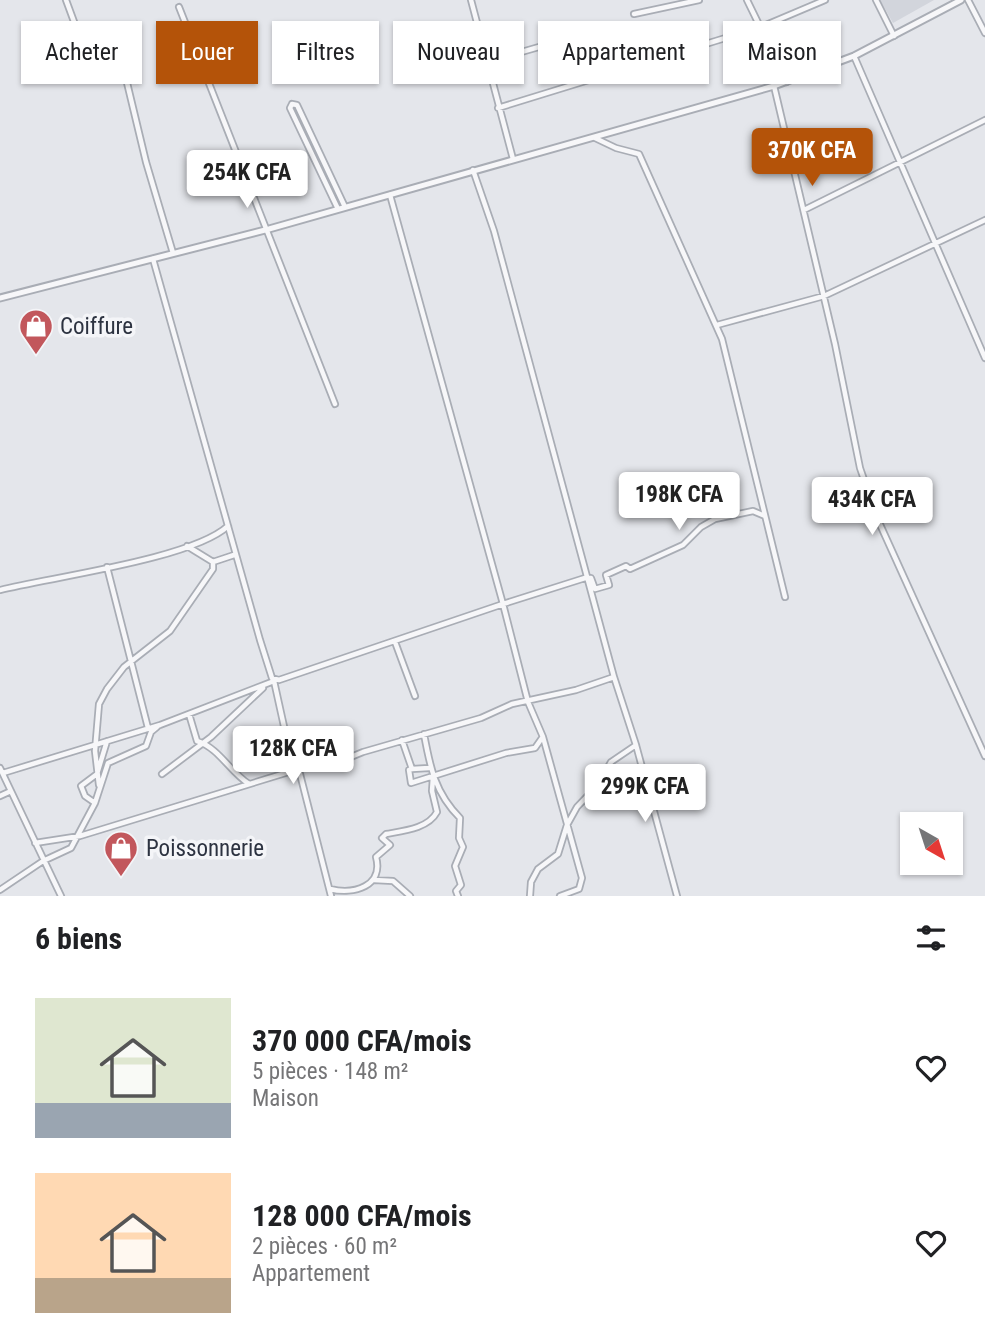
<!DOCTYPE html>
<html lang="fr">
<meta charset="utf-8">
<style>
body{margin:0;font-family:"Roboto Condensed",sans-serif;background:#f2f2f2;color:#202124;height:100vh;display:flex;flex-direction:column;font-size:26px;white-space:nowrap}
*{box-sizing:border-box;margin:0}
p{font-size:23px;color:#757577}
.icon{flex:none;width:38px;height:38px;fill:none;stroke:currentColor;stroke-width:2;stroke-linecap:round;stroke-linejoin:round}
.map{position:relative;height:896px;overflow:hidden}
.side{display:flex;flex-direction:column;background:#fff;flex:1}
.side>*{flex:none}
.hud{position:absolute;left:21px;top:21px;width:943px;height:63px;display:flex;gap:14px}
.needle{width:46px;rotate:141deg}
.tools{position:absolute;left:900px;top:812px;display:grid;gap:14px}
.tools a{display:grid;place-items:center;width:63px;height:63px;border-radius:0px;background:#fff;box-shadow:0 2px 5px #0004;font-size:35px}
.price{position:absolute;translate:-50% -60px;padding:0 16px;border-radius:7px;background:#fff;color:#222;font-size:23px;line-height:46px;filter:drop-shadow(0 2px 4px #0008)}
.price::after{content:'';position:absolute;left:50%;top:42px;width:21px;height:16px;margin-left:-10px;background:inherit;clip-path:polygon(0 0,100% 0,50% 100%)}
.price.selected{background:#b45309;color:#fff}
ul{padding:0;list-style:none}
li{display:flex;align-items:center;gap:21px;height:175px;padding:0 35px}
li span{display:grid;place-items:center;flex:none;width:196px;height:140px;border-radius:0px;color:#555}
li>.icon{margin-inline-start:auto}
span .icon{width:84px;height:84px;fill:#fffc;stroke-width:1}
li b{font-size:30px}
h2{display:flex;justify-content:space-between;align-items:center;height:84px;padding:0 35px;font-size:30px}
.pill{padding:0 24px;border-radius:0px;background:#fff;box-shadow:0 2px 5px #0004;font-size:24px;line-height:63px}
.pill.selected{background:#b45309;color:#fff}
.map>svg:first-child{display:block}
.built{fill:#d2d5dc}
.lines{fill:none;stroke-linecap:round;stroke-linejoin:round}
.minor-casing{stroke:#a9adb5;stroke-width:8}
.tertiary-casing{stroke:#a9adb5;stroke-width:9}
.minor{stroke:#f7f7f9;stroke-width:4.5}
.tertiary{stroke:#f7f7f9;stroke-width:5}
.labels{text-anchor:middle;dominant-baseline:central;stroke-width:7;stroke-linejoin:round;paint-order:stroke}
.poi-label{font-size:23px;fill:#2d3341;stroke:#f4f5f8;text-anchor:start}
</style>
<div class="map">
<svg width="985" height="896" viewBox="0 0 985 896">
<rect width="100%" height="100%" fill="#e4e6eb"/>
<path class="built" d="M 880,0 L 934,0 L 893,23 Z"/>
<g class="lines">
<g class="minor-casing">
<path id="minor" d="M 66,0 L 87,57 L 96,61 L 112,57 L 123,66 L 146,162 L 173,253
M 471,0 L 513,159
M 747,0 L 787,82
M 876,0 L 894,36
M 968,0 L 985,33
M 179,7 L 335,404
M 634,14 L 699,0
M 854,56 L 985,358
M 487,62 L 584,34
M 774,86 L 835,344 L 860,468 L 878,520 L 985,756
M 292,104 L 297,105 L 345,207
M 292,104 L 290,108 L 338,209
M 498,108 L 761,27 L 825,0
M 595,138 L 616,148 L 639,154 L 722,339 L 785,597
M 804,210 L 985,120
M 153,259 L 260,640 L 272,678 L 279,680 L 503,604 L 390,195
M 717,325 L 824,296 L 985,220
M 187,546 L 213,562
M 107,567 L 148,728
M 0,590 C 52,577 192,559 228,526
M 395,642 L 415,696
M 614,677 L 636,745 L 677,896
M 189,714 L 197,741 C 219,748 230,772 249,784
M 424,734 C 430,767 435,793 460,818 L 459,838 L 463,847 L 455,866 L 461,885 L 456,891 L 458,896
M 402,740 L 412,769 L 409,770 L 411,783 L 506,753 L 535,748 L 542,738
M 0,768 L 61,896
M 412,769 L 429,768
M 3,773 L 160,725 L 274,681 L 285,731 L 299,770 L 331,896
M 162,774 L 211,737 L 263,688
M 99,785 L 95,751 L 99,704 L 107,689 L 124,667 L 170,631 L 213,569 L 213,562 L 234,555
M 0,796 L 11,791
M 95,803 L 85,796 L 81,786 L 97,774 L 107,741
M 35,843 L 80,836 L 328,760 L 341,761 L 363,752 L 481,718 L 512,704 L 576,690 L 614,677 L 494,231 L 473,170
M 374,880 L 393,881 L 410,896
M 330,889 C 354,895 384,886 376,857 L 390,845 L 382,838 L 386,834 C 402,831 428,829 437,812 L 432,791 L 433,777
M 0,890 L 43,861 L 71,848 L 95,803 L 108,763 L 146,746 L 151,732 L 157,727
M 530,896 L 531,882 L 538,869 L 558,854 L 567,825 L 577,807 L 597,786 L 611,762 L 636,745
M 560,896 L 579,889 L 582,878 L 543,737 L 528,702 L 503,604 L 585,578 L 591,578 L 595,589 L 609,585 L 606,575 L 626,566 L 630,569 L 683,545 L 701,527 L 715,519 L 753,511 L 765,516"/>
</g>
<g class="tertiary-casing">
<path id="tertiary" d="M 0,298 L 269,229 L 774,86 L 854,56 L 961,0"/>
</g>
<use href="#minor" class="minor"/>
<use href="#tertiary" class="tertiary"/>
</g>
<defs>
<g id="shop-pin" transform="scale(1.75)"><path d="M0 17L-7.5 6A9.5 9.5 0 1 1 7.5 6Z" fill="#c2575c" stroke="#f4f5f8"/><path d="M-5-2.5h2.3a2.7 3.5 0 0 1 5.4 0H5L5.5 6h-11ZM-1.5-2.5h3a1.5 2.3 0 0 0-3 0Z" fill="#fff"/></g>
</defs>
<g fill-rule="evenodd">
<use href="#shop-pin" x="36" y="326"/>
<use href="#shop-pin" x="121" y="848"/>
</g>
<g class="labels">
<g class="poi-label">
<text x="60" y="326">Coiffure</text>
<text x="146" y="848">Poissonnerie</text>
</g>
</g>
</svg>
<div class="tools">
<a><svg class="needle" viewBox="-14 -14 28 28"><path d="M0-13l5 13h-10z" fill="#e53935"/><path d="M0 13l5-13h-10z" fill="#757577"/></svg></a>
</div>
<b class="price selected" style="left:812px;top:188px">370K CFA</b>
<b class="price" style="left:247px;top:210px">254K CFA</b>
<b class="price" style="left:679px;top:532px">198K CFA</b>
<b class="price" style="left:872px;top:537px">434K CFA</b>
<b class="price" style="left:293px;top:786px">128K CFA</b>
<b class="price" style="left:645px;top:824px">299K CFA</b>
<div class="hud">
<a class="pill">Acheter</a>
<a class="pill selected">Louer</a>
<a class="pill">Filtres</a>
<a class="pill">Nouveau</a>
<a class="pill">Appartement</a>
<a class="pill">Maison</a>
</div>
</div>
<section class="side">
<h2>6 biens<svg class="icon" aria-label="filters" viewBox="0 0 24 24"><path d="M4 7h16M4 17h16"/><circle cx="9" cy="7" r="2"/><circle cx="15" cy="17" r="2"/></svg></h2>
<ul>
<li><span style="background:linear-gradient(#dfe7d0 75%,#9aa5b1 0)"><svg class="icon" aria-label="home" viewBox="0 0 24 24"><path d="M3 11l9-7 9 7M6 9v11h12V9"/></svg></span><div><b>370 000 CFA/mois</b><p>5 pièces · 148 m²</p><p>Maison</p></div><svg class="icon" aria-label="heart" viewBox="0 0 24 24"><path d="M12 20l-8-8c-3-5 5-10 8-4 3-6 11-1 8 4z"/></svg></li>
<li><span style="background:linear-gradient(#ffd9b3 75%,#b9a48a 0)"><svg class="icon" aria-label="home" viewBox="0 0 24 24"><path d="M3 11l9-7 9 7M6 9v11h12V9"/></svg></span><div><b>128 000 CFA/mois</b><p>2 pièces · 60 m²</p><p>Appartement</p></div><svg class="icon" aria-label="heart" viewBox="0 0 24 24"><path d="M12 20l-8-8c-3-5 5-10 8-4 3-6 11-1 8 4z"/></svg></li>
</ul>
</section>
